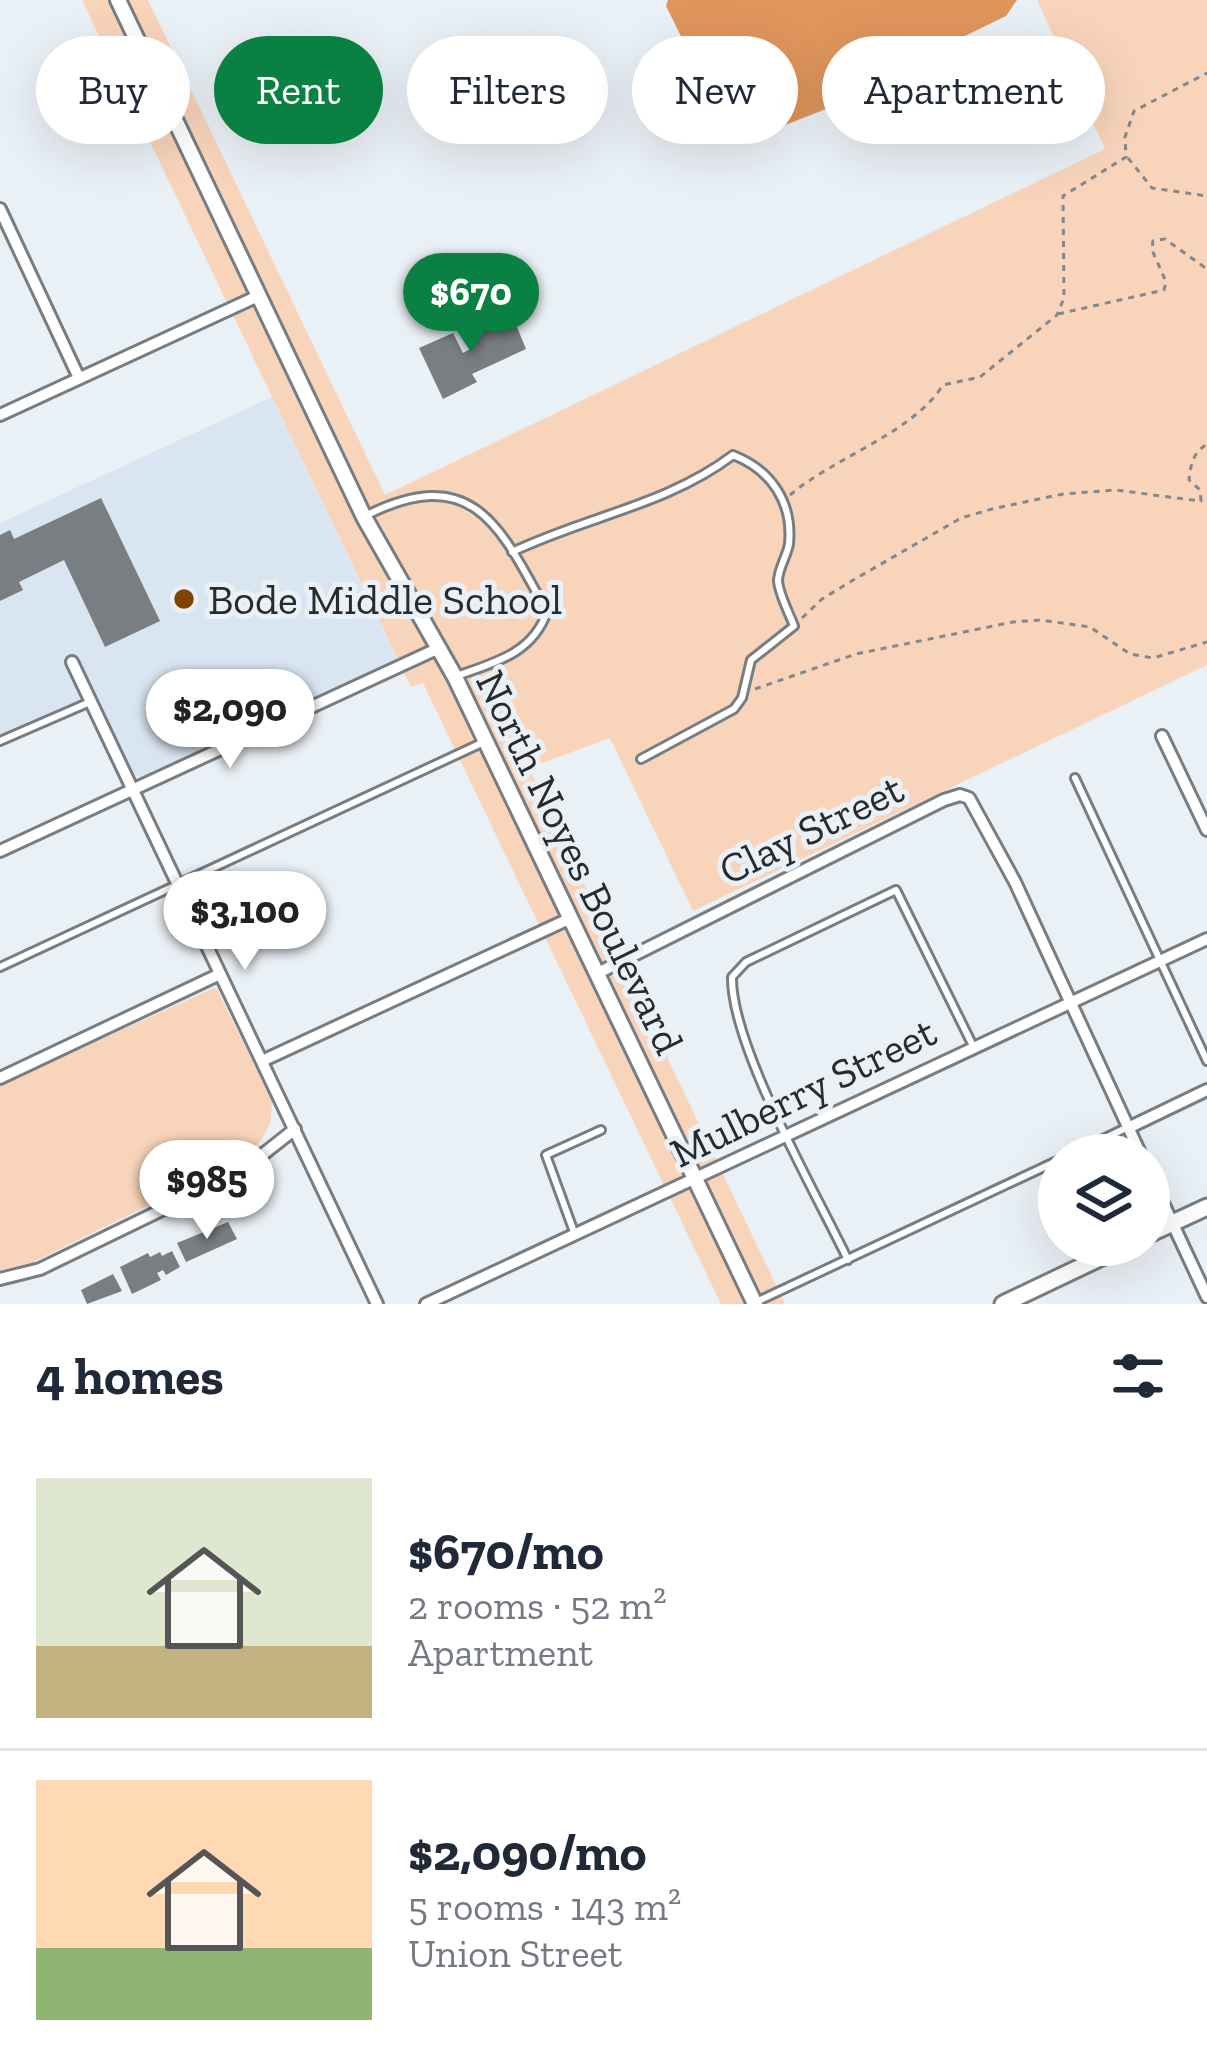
<!DOCTYPE html>
<meta charset="utf-8">
<style>
body{margin:0;font-family:"Zilla Slab",serif;background:#f6f6f7;color:#1f2937;height:100vh;display:flex;flex-direction:column;font-size:45px;white-space:nowrap}
*{box-sizing:border-box;margin:0}
p{font-size:39px;color:#747a83}
.icon{flex:none;width:66px;height:66px;fill:none;stroke:currentColor;stroke-width:2;stroke-linecap:round;stroke-linejoin:round}
.map{position:relative;height:1304px;overflow:hidden}
.sheet{display:flex;flex-direction:column;background:#fff;flex:1}
.sheet>*{flex:none}
.guide{position:absolute;left:36px;top:36px;width:1137px;height:108px;display:flex;gap:24px}
.controls{position:absolute;left:1038px;top:1134px;display:grid;gap:24px}
.controls a{display:grid;place-items:center;width:132px;height:132px;border-radius:50%;background:#fff;box-shadow:0 12px 48px #0002;font-size:60px}
.price{position:absolute;translate:-50% -102px;padding:0 27px;border-radius:42px;background:#fff;color:#222;font-size:39px;line-height:78px;filter:drop-shadow(0 3px 6px #0008)}
.price::after{content:'';position:absolute;left:50%;top:72px;width:36px;height:27px;margin-left:-18px;background:inherit;clip-path:polygon(0 0,100% 0,50% 100%)}
.price.selected{background:#0b8043;color:#fff}
ul{padding:0;list-style:none}
li{display:flex;align-items:center;gap:36px;height:300px;padding:0 36px}
li+li{border-top:3px solid #e0e1e3}
li span{display:grid;place-items:center;flex:none;width:336px;height:240px;border-radius:0px;color:#555}
li>.icon{margin-inline-start:auto}
span .icon{width:144px;height:144px;fill:#fffc;stroke-width:1}
li b{font-size:51px}
h2{display:flex;justify-content:space-between;align-items:center;height:144px;padding:0 36px;font-size:51px}
.tag{padding:0 42px;border-radius:54px;background:#fff;box-shadow:0 12px 48px #0002;font-size:42px;line-height:108px}
.tag.selected{background:#0b8043;color:#fff}
.map>svg:first-child{display:block}
.built{fill:#d9e5f0}
.green{fill:#f8d4bb}
.forest{fill:#e0955c}
.building{fill:#787e82}
.lines{fill:none;stroke-linecap:round;stroke-linejoin:round}
.service-casing{stroke:#777d81;stroke-width:12}
.minor-casing{stroke:#777d81;stroke-width:16}
.tertiary-casing{stroke:#777d81;stroke-width:20}
.secondary-casing{stroke:#777d81;stroke-width:21}
.path{stroke:#83888c;stroke-width:3;stroke-dasharray:6 6;stroke-linecap:butt}
.service{stroke:#fff;stroke-width:6}
.minor{stroke:#fff;stroke-width:10}
.tertiary{stroke:#fff;stroke-width:14}
.secondary{stroke:#fff;stroke-width:15}
.poi-dot{fill:#814302;stroke:#eaf1f6;stroke-width:4.5}
.labels{text-anchor:middle;dominant-baseline:central;stroke-width:10;stroke-linejoin:round;paint-order:stroke}
.poi-label{font-size:42px;fill:#282b2d;stroke:#eaf1f6;text-anchor:start}
.street-label{font-size:42px;fill:#282b2d;stroke:#eaf1f6}
</style>
<div class="map">
<svg width="1207" height="1304" viewBox="0 0 1207 1304">
<rect width="100%" height="100%" fill="#eaf1f6"/>
<path class="built" d="M 272,397 L 399,663 L 142,779 L 133,773 L 95,694 L 0,738 L 0,523 Z"/>
<path class="green" d="M 82,0 L 148,0 L 385,495 L 1105,149 L 1037,0 L 1207,0 L 1207,665 L 693,911 L 610,738 L 529,768 L 785,1304 L 721,1304 L 423,683 L 411,687 Z
M 216,987 L 272,1101 L 271,1121 L 262,1139 L 243,1159 L 31,1263 L 0,1270 L 0,1085 Z"/>
<path class="forest" d="M 668,0 L 1017,0 L 1006,16 L 899,68 L 857,97 L 752,138 L 731,137 L 666,6 Z"/>
<path class="building" d="M 512,315 L 526,349 L 472,374 L 477,382 L 443,399 L 419,348 L 453,333 L 463,353 L 470,349 L 467,343 L 473,339 L 471,335 Z
M 101,498 L 160,621 L 105,647 L 64,560 L 19,582 L 23,590 L 0,601 L 0,535 L 10,530 L 14,539 Z
M 228,1222 L 237,1239 L 186,1262 L 177,1243 Z
M 172,1251 L 180,1267 L 166,1275 L 163,1270 L 157,1273 L 161,1280 L 132,1294 L 120,1267 L 148,1253 L 150,1257 L 160,1252 L 162,1256 Z
M 113,1274 L 122,1291 L 87,1304 L 81,1290 Z"/>
<g class="lines">
<g class="service-casing">
<path id="service" d="M 367,515 C 474,462 501,528 547,612 C 532,654 495,662 457,676
M 512,552 C 585,517 669,504 733,455 C 771,470 793,502 789,544 C 787,556 778,569 778,581 C 779,594 789,613 794,626 L 751,660 L 742,698 L 734,709 L 641,759
M 0,741 L 90,702
M 1075,778 L 1207,1061
M 0,967 L 486,741
M 1070,1155 L 1126,1128
M 574,1232 L 546,1155 L 601,1130
M 848,1260 C 816,1193 731,1046 732,977 L 746,962 L 896,890 L 974,1048
M 756,1302 L 1059,1160"/>
</g>
<g class="minor-casing">
<path id="minor" d="M 0,209 L 79,378
M 0,415 L 258,296
M 72,662 L 377,1304
M 1162,736 L 1207,830
M 0,851 L 439,648
M 598,973 L 944,800 L 960,795 L 969,798 L 1015,882 L 1141,1155
M 262,1061 L 571,918
M 0,1078 L 220,974
M 1128,1128 L 1207,1090
M 1149,1173 L 1207,1297
M 0,1279 L 40,1269 L 242,1171 L 295,1129
M 426,1304 L 1207,939"/>
</g>
<g class="tertiary-casing">
<path id="tertiary" d="M 118,0 L 364,517 L 455,677 L 755,1304"/>
</g>
<g class="secondary-casing">
<path id="secondary" d="M 1149,1234 L 1207,1207
M 1003,1304 L 1127,1245"/>
</g>
<path class="path" d="M 1128,158 L 1152,188 L 1207,196
M 1058,314 L 1164,290 L 1166,282 L 1152,250 L 1153,241 L 1165,239 L 1207,269
M 790,495 C 833,458 913,433 943,385 L 980,377 L 1057,315 L 1064,298 L 1063,196 L 1126,157 L 1125,137 L 1134,111 L 1207,73
M 802,618 L 822,599 L 855,579 L 961,518 L 992,509 L 1063,494 L 1115,490 L 1201,501 L 1200,490 L 1189,480 C 1191,463 1193,453 1207,444
M 755,689 L 856,654 L 1013,622 L 1041,620 L 1090,627 L 1130,654 L 1153,658 L 1207,642"/>
<use href="#service" class="service"/>
<use href="#minor" class="minor"/>
<use href="#tertiary" class="tertiary"/>
<use href="#secondary" class="secondary"/>
</g>
<circle class="poi-dot" cx="184" cy="599" r="12"/>
<g class="labels">
<g class="poi-label">
<text x="208" y="599">Bode Middle School</text>
</g>
<g class="street-label">
<text transform="translate(811 829) rotate(-26)">Clay Street</text>
<text transform="translate(580 862) rotate(64)">North Noyes Boulevard</text>
<text transform="translate(803 1092) rotate(-26)">Mulberry Street</text>
</g>
</g>
</svg>
<div class="controls">
<a><svg class="icon" aria-label="layers" viewBox="0 0 24 24"><path d="M12 4l9 5-9 5-9-5zM3 14l9 5 9-5"/></svg></a>
</div>
<b class="price selected" style="left:471px;top:355px">$670</b>
<b class="price" style="left:230px;top:771px">$2,090</b>
<b class="price" style="left:245px;top:973px">$3,100</b>
<b class="price" style="left:207px;top:1242px">$985</b>
<div class="guide">
<a class="tag">Buy</a>
<a class="tag selected">Rent</a>
<a class="tag">Filters</a>
<a class="tag">New</a>
<a class="tag">Apartment</a>
</div>
</div>
<section class="sheet">
<h2>4 homes<svg class="icon" aria-label="filters" viewBox="0 0 24 24"><path d="M4 7h16M4 17h16"/><circle cx="9" cy="7" r="2"/><circle cx="15" cy="17" r="2"/></svg></h2>
<ul>
<li><span style="background:linear-gradient(#dfe7d0 70%,#c2b280 0)"><svg class="icon" aria-label="home" viewBox="0 0 24 24"><path d="M3 11l9-7 9 7M6 9v11h12V9"/></svg></span><div><b>$670/mo</b><p>2 rooms · 52 m²</p><p>Apartment</p></div></li>
<li><span style="background:linear-gradient(#ffd9b3 70%,#8fb573 0)"><svg class="icon" aria-label="home" viewBox="0 0 24 24"><path d="M3 11l9-7 9 7M6 9v11h12V9"/></svg></span><div><b>$2,090/mo</b><p>5 rooms · 143 m²</p><p>Union Street</p></div></li>
</ul>
</section>
